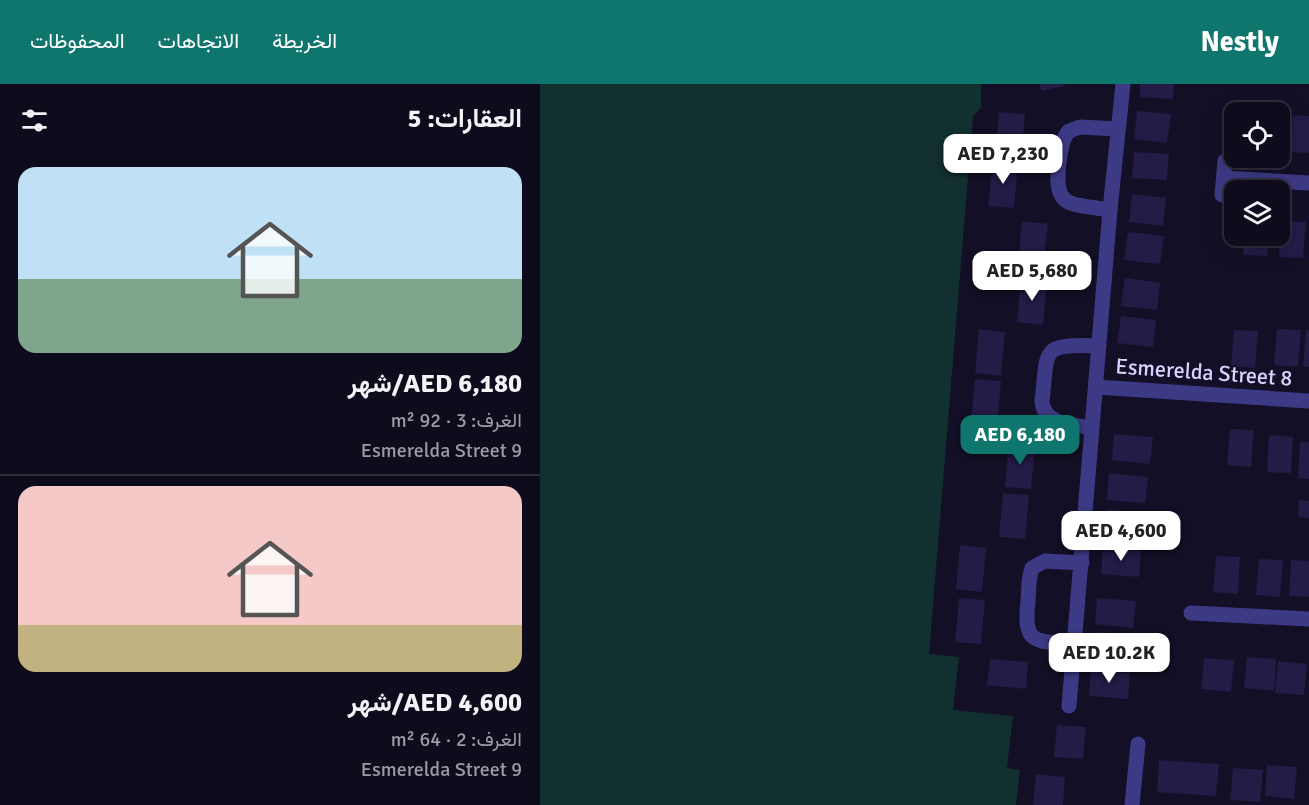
<!DOCTYPE html>
<html lang="ar">
<meta charset="utf-8">
<style>
body{margin:0;font-family:Signika,Vazirmatn,sans-serif;background:#171425;color:#f1f3f6;direction:rtl;height:100vh;display:flex;flex-direction:column;font-size:22px;white-space:nowrap}
*{box-sizing:border-box;margin:0}
p{font-size:20px;color:#9b9ba3}
.icon{flex:none;width:33px;height:33px;fill:none;stroke:currentColor;stroke-width:2;stroke-linecap:round;stroke-linejoin:round}
.map{position:relative;flex:1;overflow:hidden;direction:ltr}
.panel{display:flex;flex-direction:column;background:#0e0b1c;width:540px}
.panel>*{flex:none}
.controls{position:absolute;left:684px;top:18px;display:grid;gap:12px}
.controls a{display:grid;place-items:center;width:66px;height:66px;border-radius:12px;background:#0e0b1c;box-shadow:0 6px 24px #0002,0 0 0 2px #2e2b3b;font-size:30px}
.price{position:absolute;translate:-50% -51px;padding:0 14px;border-radius:12px;background:#fff;color:#222;font-size:20px;line-height:39px;filter:drop-shadow(0 2px 3px #0008)}
.price::after{content:'';position:absolute;left:50%;top:36px;width:18px;height:14px;margin-left:-9px;background:inherit;clip-path:polygon(0 0,100% 0,50% 100%)}
.price.on{background:#0f766e;color:#fff}
ul{padding:0;list-style:none}
li{display:grid;align-content:center;gap:12px;height:318px;padding:0 18px}
li+li{border-top:2px solid #2e2b3b}
li span{display:grid;place-items:center;height:186px;border-radius:18px;color:#555}
li>.icon{margin-inline-start:auto}
span .icon{width:108px;height:108px;fill:#fffc;stroke-width:1}
li b{font-size:26px}
h2{display:flex;justify-content:space-between;align-items:center;height:72px;padding:0 18px;font-size:26px}
header{display:flex;align-items:center;gap:36px;box-sizing:border-box;height:84px;padding:0 30px;background:#0f766e;color:#fff}
header strong{font-size:28px}
nav{display:flex;gap:33px;margin-inline-start:auto;font-size:21px}
main{display:flex;flex:1;min-height:0}
.map>svg:first-child{display:block}
.green{fill:#12302f}
.building{fill:#241b47}
.lines{fill:none;stroke-linecap:round;stroke-linejoin:round}
.street{stroke:#3d3a85;stroke-width:15}
.labels{text-anchor:middle;dominant-baseline:central;stroke-width:4.5;stroke-linejoin:round;paint-order:stroke}
.street-label{font-size:22px;fill:#d9d4ff;stroke:#130f26}
</style>
<header>
<strong>Nestly</strong>
<nav><a>الخريطة</a><a>الاتجاهات</a><a>المحفوظات</a></nav>
</header>
<main>
<div class="map">
<svg width="769" height="721" viewBox="0 0 769 721">
<rect width="100%" height="100%" fill="#130f26"/>
<path class="green" d="M 0,0 L 441,0 L 441,24 L 433,32 L 389,570 L 419,573 L 413,626 L 473,632 L 467,684 L 480,686 L 476,721 L 0,721 Z"/>
<path class="building" d="M 500,0 L 524,0 L 525,2 L 501,7 Z
M 600,0 L 634,0 L 633,15 L 600,13 Z
M 597,27 L 631,30 L 627,59 L 594,55 Z
M 459,28 L 485,30 L 481,74 L 455,72 Z
M 753,31 L 769,32 L 769,69 L 751,68 Z
M 594,68 L 629,70 L 627,96 L 592,94 Z
M 453,78 L 478,80 L 474,124 L 448,122 Z
M 592,110 L 626,114 L 623,142 L 589,138 Z
M 482,137 L 508,140 L 503,184 L 478,181 Z
M 742,137 L 766,138 L 763,174 L 739,173 Z
M 588,148 L 624,152 L 620,180 L 584,176 Z
M 704,152 L 728,152 L 727,172 L 703,171 Z
M 481,194 L 507,197 L 503,241 L 477,238 Z
M 585,194 L 620,199 L 617,226 L 581,222 Z
M 581,232 L 616,236 L 613,263 L 577,259 Z
M 439,245 L 465,248 L 461,292 L 435,289 Z
M 737,245 L 761,246 L 758,283 L 734,281 Z
M 694,246 L 718,247 L 715,284 L 691,282 Z
M 766,246 L 769,246 L 769,283 L 763,282 Z
M 435,295 L 461,297 L 457,341 L 431,339 Z
M 690,345 L 714,346 L 711,383 L 687,381 Z
M 574,350 L 613,353 L 610,380 L 572,376 Z
M 729,351 L 753,353 L 751,389 L 727,388 Z
M 760,358 L 769,358 L 769,395 L 758,394 Z
M 469,359 L 495,361 L 491,405 L 465,403 Z
M 569,389 L 608,393 L 605,419 L 567,416 Z
M 463,409 L 489,411 L 485,455 L 459,453 Z
M 759,416 L 769,417 L 769,434 L 758,433 Z
M 567,425 L 605,429 L 603,455 L 564,452 Z
M 420,461 L 446,464 L 442,508 L 416,505 Z
M 563,463 L 601,467 L 599,493 L 561,490 Z
M 676,472 L 700,473 L 698,510 L 673,508 Z
M 719,475 L 743,476 L 740,513 L 716,511 Z
M 751,476 L 769,477 L 769,513 L 749,512 Z
M 419,514 L 445,516 L 441,560 L 415,558 Z
M 557,514 L 596,517 L 593,544 L 555,540 Z
M 555,548 L 594,551 L 591,578 L 553,575 Z
M 707,573 L 736,575 L 734,607 L 704,604 Z
M 664,574 L 694,576 L 691,608 L 661,605 Z
M 450,575 L 488,578 L 486,605 L 447,601 Z
M 738,577 L 767,580 L 764,611 L 735,609 Z
M 551,585 L 590,589 L 588,615 L 549,612 Z
M 517,641 L 546,643 L 543,675 L 514,673 Z
M 619,676 L 679,680 L 676,712 L 617,708 Z
M 727,681 L 757,683 L 754,715 L 725,712 Z
M 693,684 L 723,686 L 720,718 L 690,716 Z
M 496,690 L 525,693 L 523,721 L 493,721 Z"/>
<g class="lines">
<path class="street" d="M 684,94 L 769,99
M 682,111 L 685,77
M 570,126 C 530,119 513,126 519,78 C 521,67 521,56 529,47 L 540,43 L 578,45
M 556,303 L 769,317
M 552,344 C 533,340 505,342 502,318 C 508,263 500,260 559,262
M 651,529 L 769,535
M 534,561 C 495,556 483,562 488,517 C 489,506 488,494 492,484 L 505,477 L 542,479
M 529,622 L 570,126 L 583,0
M 592,721 L 598,660"/>
</g>
<g class="labels">
<g class="street-label">
<text transform="translate(664 288) rotate(4)">Esmerelda Street 8</text>
</g>
</g>
</svg>
<div class="controls">
<a><svg class="icon" aria-label="locate" viewBox="0 0 24 24"><circle cx="12" cy="12" r="6"/><path d="M12 2v4M12 18v4M2 12h4M18 12h4"/></svg></a>
<a><svg class="icon" aria-label="layers" viewBox="0 0 24 24"><path d="M12 4l9 5-9 5-9-5zM3 14l9 5 9-5"/></svg></a>
</div>
<b class="price" style="left:463px;top:101px">AED 7,230</b>
<b class="price" style="left:492px;top:218px">AED 5,680</b>
<b class="price on" style="left:480px;top:382px">AED 6,180</b>
<b class="price" style="left:581px;top:478px">AED 4,600</b>
<b class="price" style="left:569px;top:600px">AED 10.2K</b>
</div>
<section class="panel">
<h2>العقارات: 5<svg class="icon" aria-label="filters" viewBox="0 0 24 24"><path d="M4 7h16M4 17h16"/><circle cx="9" cy="7" r="2"/><circle cx="15" cy="17" r="2"/></svg></h2>
<ul>
<li><span style="background:linear-gradient(#bfe0f5 60%,#7fa58c 0)"><svg class="icon" aria-label="home" viewBox="0 0 24 24"><path d="M3 11l9-7 9 7M6 9v11h12V9"/></svg></span><div><b>AED 6,180/شهر</b><p>الغرف: 3 · 92 m²</p><p>Esmerelda Street 9</p></div></li>
<li><span style="background:linear-gradient(#f6c9c9 75%,#c2b280 0)"><svg class="icon" aria-label="home" viewBox="0 0 24 24"><path d="M3 11l9-7 9 7M6 9v11h12V9"/></svg></span><div><b>AED 4,600/شهر</b><p>الغرف: 2 · 64 m²</p><p>Esmerelda Street 9</p></div></li>
</ul>
</section>
</main>
